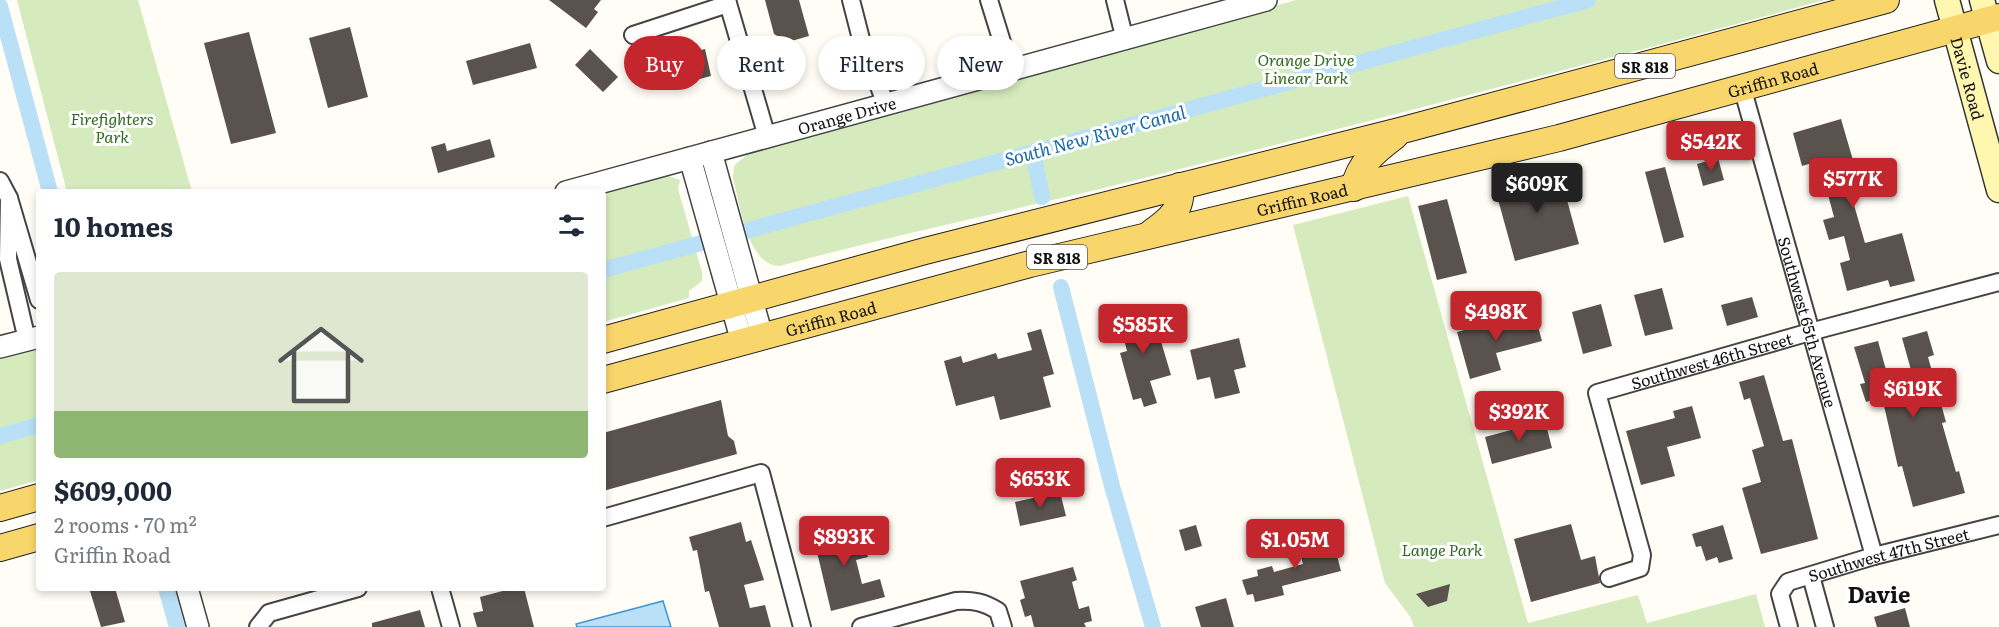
<!DOCTYPE html>
<meta charset="utf-8">
<style>
body{margin:0;font-family:Literata,serif;background:#f2f2f3;color:#1f2937;height:100vh;display:flex;flex-direction:column;font-size:22px;white-space:nowrap}
*{box-sizing:border-box;margin:0}
p{font-size:20px;color:#747a83}
.icon{flex:none;width:33px;height:33px;fill:none;stroke:currentColor;stroke-width:2;stroke-linecap:round;stroke-linejoin:round}
.map{position:relative;flex:1;overflow:hidden}
.side{position:absolute;left:36px;top:189px;width:570px;height:402px;display:flex;flex-direction:column;background:#fff;border-radius:6px;box-shadow:0 3px 9px #0003}
.side>*{flex:none}
.hud{position:absolute;left:624px;top:36px;width:570px;height:54px;display:flex;gap:12px}
.price{position:absolute;translate:-50% -51px;padding:0 14px;border-radius:6px;background:#c4262e;color:#fff;font-size:20px;line-height:39px;filter:drop-shadow(0 2px 3px #0008)}
.price::after{content:'';position:absolute;left:50%;top:36px;width:18px;height:14px;margin-left:-9px;background:inherit;clip-path:polygon(0 0,100% 0,50% 100%)}
.price.active{background:#222;color:#fff}
ul{padding:0;list-style:none}
li{display:grid;align-content:center;gap:12px;height:318px;padding:0 18px}
li+li{border-top:2px solid #e0e1e3}
li span{display:grid;place-items:center;height:186px;border-radius:6px;color:#555}
li>.icon{margin-inline-start:auto}
span .icon{width:108px;height:108px;fill:#fffc;stroke-width:1}
li b{font-size:26px}
h2{display:flex;justify-content:space-between;align-items:center;height:72px;padding:0 18px;font-size:26px}
.chip{padding:0 21px;border-radius:27px;background:#fff;box-shadow:0 3px 9px #0003;font-size:21px;line-height:54px}
.chip.active{background:#c4262e;color:#fff}
.map>svg:first-child{display:block}
.green{fill:#d5ebbd}
.water{fill:#b9e0f7;stroke:#3f96cf;stroke-width:1.5}
.lines{fill:none;stroke-linecap:round;stroke-linejoin:round}
.canal{stroke:#b9e0f7;stroke-width:16}
.building{fill:#5a524d}
.minor-casing{stroke:#444;stroke-width:20}
.tertiary-casing{stroke:#444;stroke-width:24}
.secondary-casing{stroke:#333;stroke-width:27}
.primary-casing{stroke:#222;stroke-width:28}
.minor{stroke:#fff;stroke-width:16}
.tertiary{stroke:#fff;stroke-width:21}
.secondary{stroke:#fff6b0;stroke-width:24}
.primary{stroke:#f9d66b;stroke-width:26}
.labels{text-anchor:middle;dominant-baseline:central;stroke-width:6;stroke-linejoin:round;paint-order:stroke}
.shield{fill:#fff;stroke:#585858;stroke-width:1.5}
.shield-label{font-size:15px;font-weight:bold;fill:#111}
.park-label{font-size:16px;font-style:italic;fill:#2f6b1f;stroke:#fff}
.street-label{font-size:16px;fill:#111;stroke:#fff}
.water-label{font-size:18px;font-style:italic;fill:#1768a6;stroke:#fff}
.district-label{font-size:22px;font-weight:bold;fill:#111;stroke:#fff}
</style>
<div class="map">
<svg width="1999" height="627" viewBox="0 0 1999 627">
<rect width="100%" height="100%" fill="#fffdf5"/>
<path class="green" d="M 17,0 L 138,0 L 192,192 L 67,192 Z
M 1296,0 L 1825,0 C 1593,63 1361,124 1128,182 C 1012,211 895,234 780,266 C 747,266 740,204 733,178 L 734,166 L 751,151 Z
M 665,175 L 680,180 L 678,189 L 702,272 L 702,281 L 689,291 L 689,298 L 603,322 L 603,192 Z
M 1408,196 L 1528,623 L 1638,595 L 1647,623 L 1756,594 L 1765,627 L 1414,627 L 1411,618 L 1385,583 L 1293,225 Z
M 39,346 L 39,480 L 0,491 L 0,357 Z"/>
<path class="water" d="M 663,601 L 671,627 L 577,627 L 576,624 Z"/>
<g class="lines">
<path class="canal" d="M 0,6 L 50,192
M 1033,153 L 1042,197
M 603,270 L 1588,0
M 1061,287 L 1112,486 L 1153,627
M 0,436 L 39,425
M 166,588 L 177,627"/>
</g>
<path class="building" d="M 549,0 L 601,0 L 594,9 L 598,12 L 586,28 Z
M 765,0 L 799,0 L 809,36 L 788,42 L 774,34 Z
M 350,27 L 368,97 L 328,108 L 309,38 Z
M 249,32 L 276,133 L 231,144 L 204,43 Z
M 530,43 L 537,68 L 473,85 L 466,61 Z
M 590,49 L 618,77 L 603,92 L 575,65 Z
M 705,49 L 711,76 L 669,87 L 662,60 Z
M 1841,119 L 1855,167 L 1875,162 L 1883,190 L 1852,198 L 1865,243 L 1902,233 L 1915,281 L 1890,287 L 1888,280 L 1847,291 L 1840,263 L 1850,260 L 1844,236 L 1829,240 L 1823,220 L 1834,217 L 1819,161 L 1802,166 L 1793,133 Z
M 490,139 L 495,157 L 438,173 L 431,147 L 445,143 L 447,151 Z
M 1718,158 L 1724,180 L 1703,186 L 1697,164 Z
M 1558,167 L 1579,244 L 1515,261 L 1494,185 Z
M 1665,167 L 1684,237 L 1664,243 L 1645,172 Z
M 1447,199 L 1467,273 L 1437,280 L 1418,206 Z
M 1662,288 L 1673,329 L 1645,336 L 1634,295 Z
M 1752,297 L 1758,317 L 1727,326 L 1721,305 Z
M 1601,304 L 1612,346 L 1583,354 L 1572,312 Z
M 1151,308 L 1171,375 L 1150,381 L 1157,403 L 1144,407 L 1141,398 L 1133,400 L 1120,353 L 1127,351 L 1118,317 Z
M 1534,312 L 1542,341 L 1496,353 L 1501,370 L 1470,379 L 1457,332 Z
M 1041,329 L 1054,374 L 1043,377 L 1051,407 L 1000,420 L 994,396 L 956,406 L 944,361 L 961,356 L 963,363 L 996,353 L 998,359 L 1032,350 L 1027,333 Z
M 1927,331 L 1934,355 L 1928,357 L 1946,422 L 1942,423 L 1956,472 L 1959,471 L 1965,493 L 1913,507 L 1902,466 L 1898,467 L 1882,397 L 1866,402 L 1860,384 L 1865,383 L 1854,347 L 1878,341 L 1888,377 L 1911,370 L 1902,338 Z
M 1239,338 L 1246,367 L 1234,370 L 1240,393 L 1215,399 L 1210,377 L 1197,380 L 1190,350 Z
M 1764,375 L 1783,441 L 1792,439 L 1818,539 L 1761,554 L 1742,488 L 1761,482 L 1752,450 L 1764,446 L 1750,398 L 1744,400 L 1739,382 Z
M 721,400 L 728,436 L 734,441 L 737,454 L 603,491 L 603,433 Z
M 1692,406 L 1701,438 L 1667,447 L 1675,476 L 1641,485 L 1626,431 L 1675,418 L 1673,411 Z
M 1545,421 L 1552,448 L 1492,464 L 1485,437 Z
M 1060,492 L 1066,516 L 1020,526 L 1015,502 Z
M 741,522 L 746,542 L 751,540 L 764,580 L 744,585 L 750,608 L 765,605 L 771,627 L 719,627 L 709,591 L 705,592 L 697,550 L 693,551 L 689,537 Z
M 859,523 L 868,557 L 856,560 L 862,584 L 880,579 L 885,597 L 831,611 L 817,552 L 809,554 L 805,537 Z
M 1571,524 L 1581,560 L 1595,556 L 1600,583 L 1531,602 L 1514,539 Z
M 1196,525 L 1202,546 L 1185,551 L 1179,530 Z
M 1723,525 L 1733,559 L 1719,563 L 1717,557 L 1706,561 L 1701,546 L 1696,547 L 1692,534 Z
M 1332,536 L 1341,571 L 1282,586 L 1284,595 L 1255,602 L 1253,594 L 1247,595 L 1242,580 L 1258,576 L 1257,570 L 1272,566 L 1274,572 L 1303,564 L 1298,545 Z
M 1073,567 L 1077,580 L 1072,582 L 1079,609 L 1089,606 L 1092,621 L 1084,623 L 1086,627 L 1034,627 L 1031,615 L 1025,617 L 1020,600 L 1025,598 L 1020,581 Z
M 1450,584 L 1447,601 L 1428,607 L 1416,594 Z
M 100,588 L 115,588 L 125,622 L 101,627 L 90,591 Z
M 514,588 L 524,588 L 534,627 L 477,627 L 473,613 L 483,611 L 480,597 Z
M 1226,598 L 1234,627 L 1201,627 L 1195,607 Z
M 1905,608 L 1910,627 L 1877,627 L 1874,617 Z
M 420,610 L 425,627 L 372,627 L 372,623 Z"/>
<g class="lines">
<g class="minor-casing">
<g id="minor">
<path d="M 727,0 L 767,137"/>
<path d="M 851,0 L 861,39 L 886,105"/>
<path d="M 989,0 L 1011,71"/>
<path d="M 1115,0 L 1125,40"/>
<path d="M 633,35 L 728,4"/>
<path id="s1" d="M 1742,87 L 1874,556"/>
<path d="M 0,181 L 9,198 L 39,300"/>
<path d="M 9,198 L 8,259 L 27,340"/>
<path d="M 603,518 L 761,473 L 802,627"/>
<path d="M 1811,576 L 1825,627"/>
<path id="s2" d="M 1609,578 L 1640,568 L 1642,555 L 1597,393 L 1810,332 L 1999,282"/>
<path d="M 440,588 L 451,627"/>
<path d="M 258,627 L 269,613 L 358,588"/>
<path d="M 861,627 L 956,601 C 973,600 984,602 998,611 L 1003,627"/>
<path id="s3" d="M 1789,627 L 1780,594 L 1788,582 L 1874,556 L 1999,525"/>
</g>
</g>
<g class="tertiary-casing">
<g id="tertiary">
<path d="M 711,152 L 762,336"/>
<path d="M 690,158 L 742,342"/>
<path id="s4" d="M 566,192 L 1266,0"/>
<path d="M 0,347 L 39,337"/>
<path d="M 187,588 L 198,627"/>
</g>
</g>
<g class="secondary-casing">
<g id="secondary">
<path id="s5" d="M 1947,0 L 1999,190"/>
<path d="M 1982,0 L 1999,61"/>
</g>
</g>
<g class="primary-casing">
<g id="primary">
<path d="M 1354,188 C 1359,164 1375,151 1395,136"/>
<path d="M 1151,233 C 1169,220 1183,210 1180,186"/>
<path d="M 603,340 L 925,251 L 1403,130 L 1886,0"/>
<path id="s6" d="M 603,380 L 1030,264 L 1559,138 L 1999,17"/>
<path d="M 0,508 L 39,497"/>
<path d="M 0,548 L 39,537"/>
</g>
</g>
<use href="#minor" class="minor"/>
<use href="#tertiary" class="tertiary"/>
<use href="#secondary" class="secondary"/>
<use href="#primary" class="primary"/>
</g>
<g class="labels">
<g class="shield">
<rect x="1615" y="54" width="60" height="24" rx="4.5"/>
<rect x="1027" y="245" width="60" height="24" rx="4.5"/>
</g>
<g class="shield-label">
<text x="1645" y="66">SR 818</text>
<text x="1057" y="257">SR 818</text>
</g>
<g class="park-label">
<text x="1306" y="59">Orange Drive<tspan x="1306" dy="18">Linear Park</tspan></text>
<text x="112" y="118">Firefighters<tspan x="112" dy="18">Park</tspan></text>
<text x="1442" y="549">Lange Park</text>
</g>
<g class="street-label">
<text stroke="none"><textPath href="#s5" startOffset="81">Davie Road</textPath></text>
<text stroke="none"><textPath href="#s6" startOffset="1208">Griffin Road</textPath></text>
<text stroke="none"><textPath href="#s4" startOffset="291">Orange Drive</textPath></text>
<text stroke="none"><textPath href="#s6" startOffset="722">Griffin Road</textPath></text>
<text stroke="none"><textPath href="#s6" startOffset="236">Griffin Road</textPath></text>
<text stroke="none"><textPath href="#s1" startOffset="244">Southwest 65th Avenue</textPath></text>
<text stroke="none"><textPath href="#s2" startOffset="333">Southwest 46th Street</textPath></text>
<text stroke="none"><textPath href="#s3" startOffset="153">Southwest 47th Street</textPath></text>
</g>
<g class="water-label">
<text transform="translate(1095 135) rotate(-15)">South New River Canal</text>
</g>
<g class="district-label">
<text x="1879" y="593">Davie</text>
</g>
</g>
</svg>
<b class="price" style="left:1711px;top:172px">$542K</b>
<b class="price" style="left:1853px;top:209px">$577K</b>
<b class="price active" style="left:1537px;top:214px">$609K</b>
<b class="price" style="left:1496px;top:342px">$498K</b>
<b class="price" style="left:1143px;top:355px">$585K</b>
<b class="price" style="left:1913px;top:419px">$619K</b>
<b class="price" style="left:1519px;top:442px">$392K</b>
<b class="price" style="left:1040px;top:509px">$653K</b>
<b class="price" style="left:844px;top:567px">$893K</b>
<b class="price" style="left:1295px;top:570px">$1.05M</b>
<div class="hud">
<a class="chip active">Buy</a>
<a class="chip">Rent</a>
<a class="chip">Filters</a>
<a class="chip">New</a>
</div>
<section class="side">
<h2>10 homes<svg class="icon" aria-label="filters" viewBox="0 0 24 24"><path d="M4 7h16M4 17h16"/><circle cx="9" cy="7" r="2"/><circle cx="15" cy="17" r="2"/></svg></h2>
<ul>
<li><span style="background:linear-gradient(#dfe7d0 75%,#8fb573 0)"><svg class="icon" aria-label="home" viewBox="0 0 24 24"><path d="M3 11l9-7 9 7M6 9v11h12V9"/></svg></span><div><b>$609,000</b><p>2 rooms · 70 m²</p><p>Griffin Road</p></div></li>
</ul>
</section>
</div>
